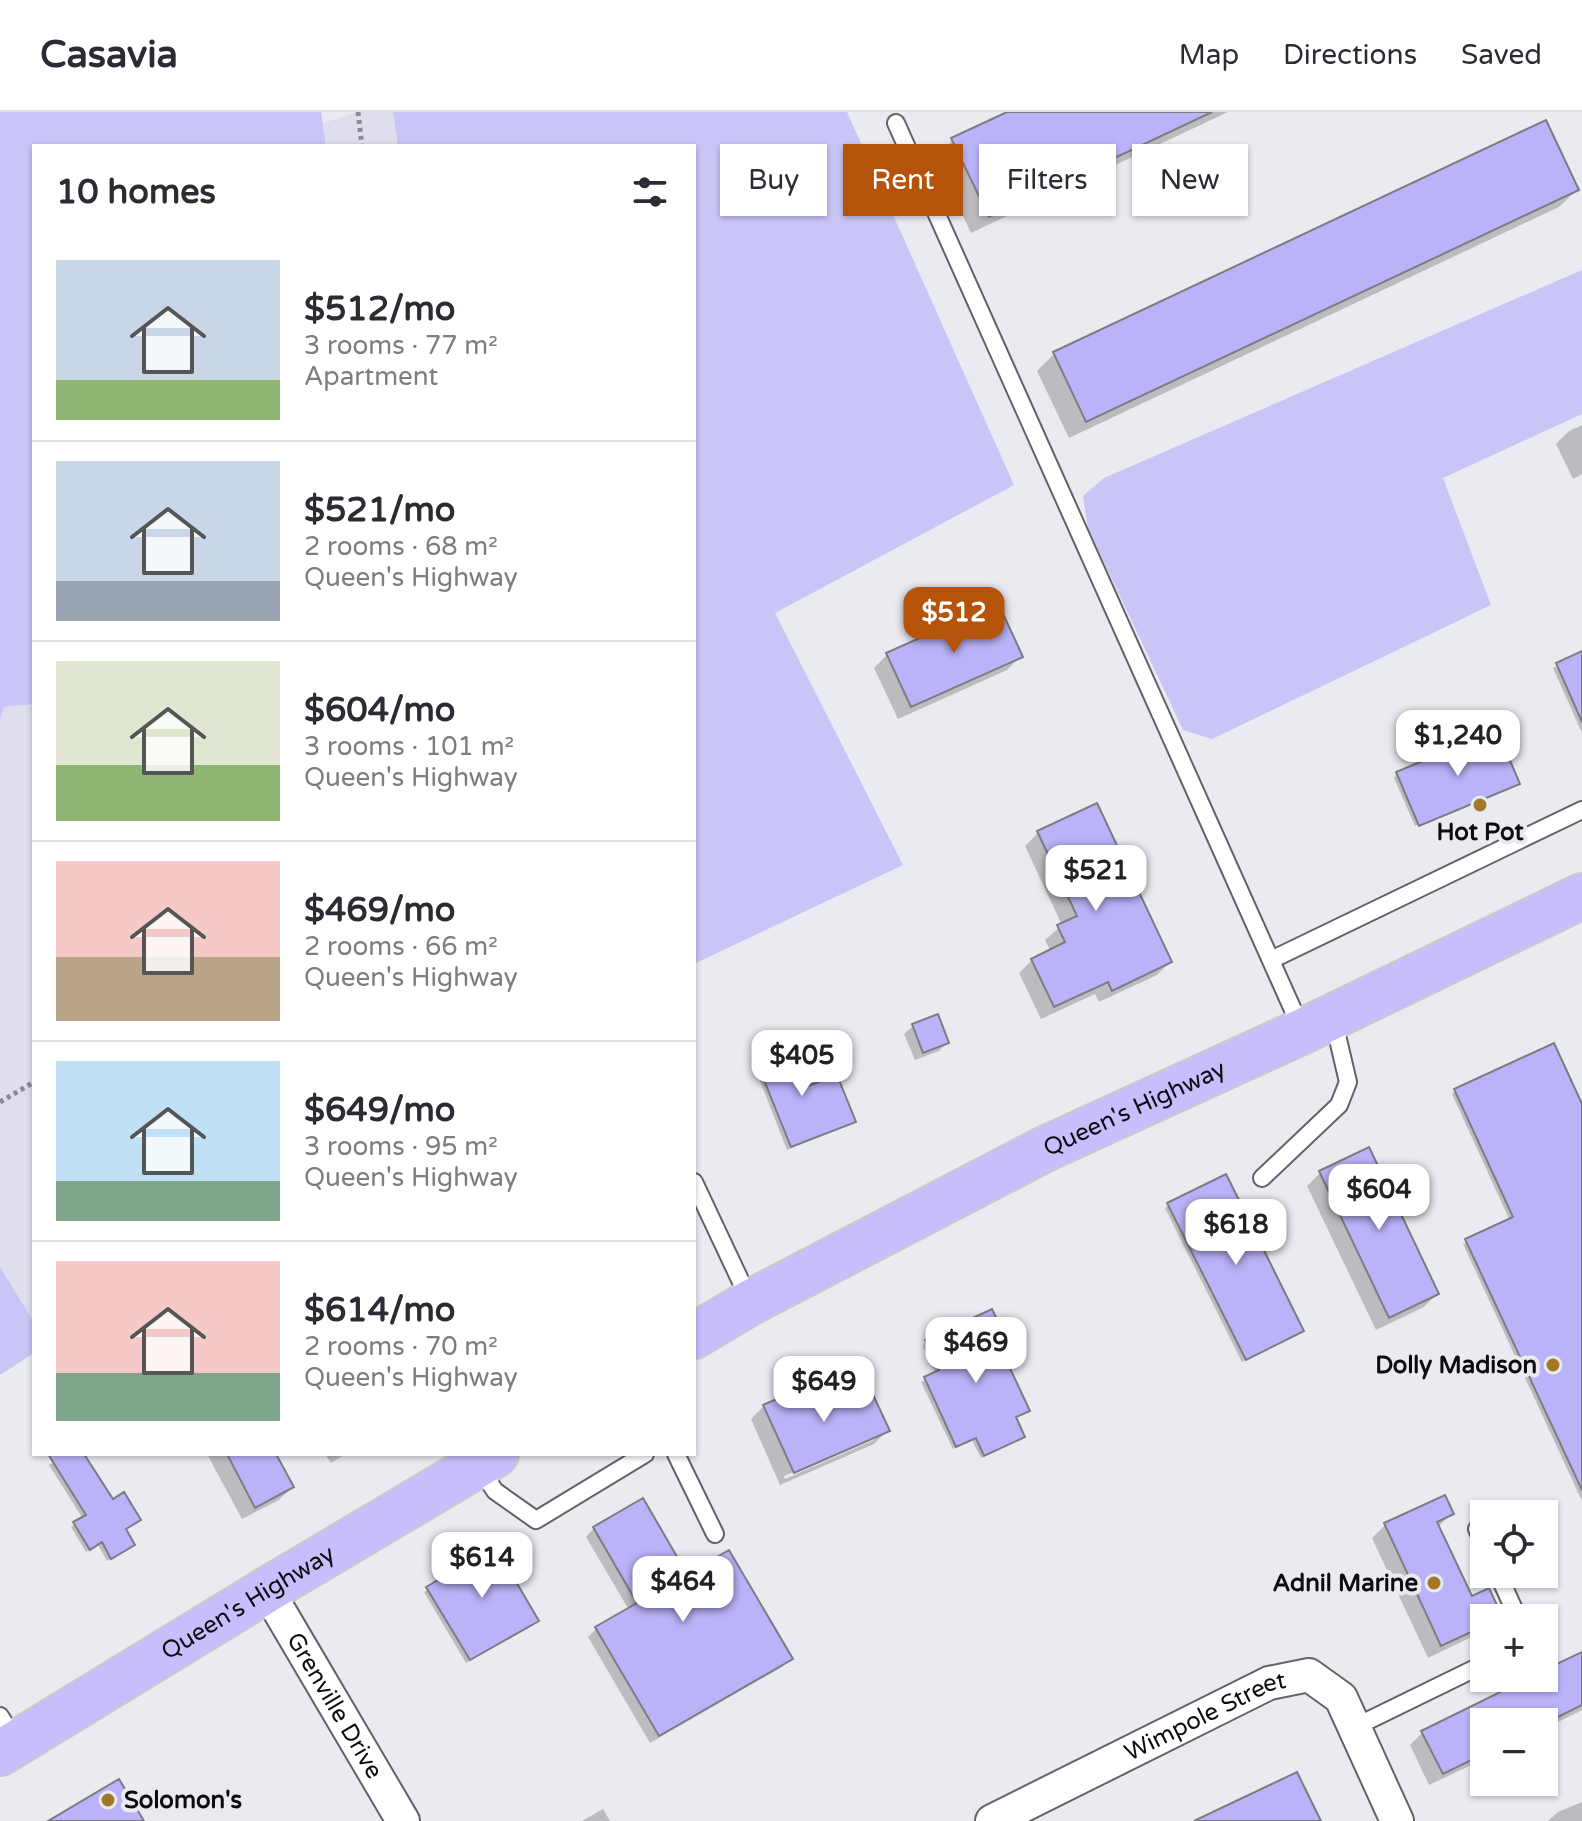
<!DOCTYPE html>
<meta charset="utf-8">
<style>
body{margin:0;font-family:"Varela Round",sans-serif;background:#f7f7f7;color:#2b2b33;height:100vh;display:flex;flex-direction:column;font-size:30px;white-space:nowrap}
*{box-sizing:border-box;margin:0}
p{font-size:26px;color:#7c7c81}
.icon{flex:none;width:44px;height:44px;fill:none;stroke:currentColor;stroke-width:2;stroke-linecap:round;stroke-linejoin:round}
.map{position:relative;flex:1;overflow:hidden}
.sheet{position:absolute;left:32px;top:32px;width:664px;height:1312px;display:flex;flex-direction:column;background:#fff;border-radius:0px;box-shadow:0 2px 6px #0004}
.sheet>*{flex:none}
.hud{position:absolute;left:720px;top:32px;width:742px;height:72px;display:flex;gap:16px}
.tools{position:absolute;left:1470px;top:1388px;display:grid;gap:16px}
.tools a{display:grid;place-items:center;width:88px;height:88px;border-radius:0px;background:#fff;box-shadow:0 2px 6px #0004;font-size:40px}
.price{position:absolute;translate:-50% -68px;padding:0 18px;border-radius:16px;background:#fff;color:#222;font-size:26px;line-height:52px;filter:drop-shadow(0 2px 4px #0008)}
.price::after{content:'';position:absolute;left:50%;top:48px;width:24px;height:18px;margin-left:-12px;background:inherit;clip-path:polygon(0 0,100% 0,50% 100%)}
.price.current{background:#b45309;color:#fff}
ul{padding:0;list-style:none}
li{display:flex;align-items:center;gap:24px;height:200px;padding:0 24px}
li+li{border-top:2px solid #e1e1e2}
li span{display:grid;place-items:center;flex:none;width:224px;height:160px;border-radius:0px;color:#555}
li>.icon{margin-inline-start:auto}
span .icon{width:96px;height:96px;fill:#fffc;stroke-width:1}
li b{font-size:34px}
h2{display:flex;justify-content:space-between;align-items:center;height:96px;padding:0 24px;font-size:34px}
.tag{padding:0 28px;border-radius:0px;background:#fff;box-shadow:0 2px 6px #0004;font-size:28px;line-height:72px}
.tag.current{background:#b45309;color:#fff}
header{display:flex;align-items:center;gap:48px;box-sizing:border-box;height:112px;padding:0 40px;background:#fff;border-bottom:2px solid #e1e1e2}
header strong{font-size:38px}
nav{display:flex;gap:44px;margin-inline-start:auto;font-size:28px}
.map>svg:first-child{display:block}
.built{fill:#dfdeed}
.green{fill:#c9c5f6}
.shadow{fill:#0003;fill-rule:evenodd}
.building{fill:#bab3f9;stroke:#7c7c82;stroke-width:2}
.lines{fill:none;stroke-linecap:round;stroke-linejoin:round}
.service-casing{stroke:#636269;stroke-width:20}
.minor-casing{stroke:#636269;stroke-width:36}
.primary-casing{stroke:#cacaca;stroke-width:48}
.path{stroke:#8b8b8f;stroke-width:5;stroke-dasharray:4 4;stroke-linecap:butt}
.service{stroke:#fff;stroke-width:16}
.minor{stroke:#fff;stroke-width:32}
.primary{stroke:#c7befd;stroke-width:44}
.poi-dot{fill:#a27727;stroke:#eaeaf1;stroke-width:3}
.labels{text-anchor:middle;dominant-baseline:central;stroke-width:8;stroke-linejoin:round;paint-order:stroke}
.poi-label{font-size:24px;font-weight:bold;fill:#0c0c0e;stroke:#eaeaf1;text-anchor:end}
.street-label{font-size:24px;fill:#0c0c0e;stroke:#eaeaf1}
</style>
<header>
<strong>Casavia</strong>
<nav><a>Map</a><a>Directions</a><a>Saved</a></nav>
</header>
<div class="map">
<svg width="1582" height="1709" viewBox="0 0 1582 1709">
<rect width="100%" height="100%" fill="#eaeaf1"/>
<path class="built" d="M 358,0 L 393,0 L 398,34 L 326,34 L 323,11 Z
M 34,592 L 34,1210 L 0,1155 L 0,608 L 4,595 Z"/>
<path class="green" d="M 0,0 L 321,0 L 326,34 L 34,34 L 34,592 L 4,595 L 0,608 Z
M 393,0 L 847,0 L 1014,373 L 775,501 L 903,753 L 694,852 L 694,34 L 398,34 Z
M 1582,158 L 1582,302 L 1443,366 L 1491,493 L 1212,627 L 1183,618 L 1088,416 L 1083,384 L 1104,366 Z
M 0,1155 L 34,1210 L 34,1241 L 0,1263 Z"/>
<path class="shadow" d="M 1012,0 L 1228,0 L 971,121 L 935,45 L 953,28 Z
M 1577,78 L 1559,95 L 1069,326 L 1037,259 L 1055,241 Z
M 1582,313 L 1582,362 L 1573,367 L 1556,332 L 1569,319 Z
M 1582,542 L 1582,621 L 1553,556 Z
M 887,543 L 1020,545 L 1007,558 L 898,607 L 874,556 Z
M 1397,662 L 1516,672 L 1415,714 L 1394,666 Z
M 1096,694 L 1170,850 L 1157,863 L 1099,890 L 1095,882 L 1041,907 L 1019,861 L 1032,848 L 1051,840 L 1045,828 L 1062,813 L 1025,734 L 1038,721 Z
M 913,914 L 947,931 L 939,939 L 915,948 L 904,922 Z
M 755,942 L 802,979 L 854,1009 L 787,1038 L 751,946 Z
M 1455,979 L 1582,997 L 1582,1389 L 1463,1132 L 1510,1109 L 1452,982 Z
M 1320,1061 L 1437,1182 L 1424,1195 L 1376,1218 L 1307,1074 Z
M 1169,1093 L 1301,1219 L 1242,1250 L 1165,1096 Z
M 1005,1229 L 997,1234 L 1024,1302 L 1014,1306 L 1023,1325 L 981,1346 L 972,1328 L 953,1337 L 921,1270 L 936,1262 L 923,1234 L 926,1230 Z
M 764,1294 L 887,1319 L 874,1332 L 780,1373 L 751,1307 ZM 874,1324 L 874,1328 L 785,1367 L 784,1364 Z
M 65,1342 L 82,1342 L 133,1433 L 107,1449 L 98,1433 L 86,1440 L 71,1415 L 83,1407 L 49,1353 Z
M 207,1342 L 274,1342 L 292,1375 L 279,1388 L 242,1407 Z
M 325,1342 L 346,1342 L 331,1351 Z
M 1444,1385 L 1452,1401 L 1438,1415 L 1471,1487 L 1499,1506 L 1484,1506 L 1484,1519 L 1428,1546 L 1372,1426 L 1385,1413 Z
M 594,1416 L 686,1465 L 790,1546 L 782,1555 L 650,1631 L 588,1525 L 596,1517 L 629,1498 L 586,1425 Z
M 466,1436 L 533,1512 L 466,1551 L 424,1480 L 469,1452 L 462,1440 Z
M 1582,1542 L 1582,1598 L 1544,1617 L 1544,1610 L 1484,1610 L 1484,1647 L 1429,1673 L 1410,1633 L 1423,1620 L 1533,1566 L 1544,1566 L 1544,1561 Z
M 1582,1690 L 1582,1709 L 1548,1709 L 1558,1700 Z
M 603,1697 L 610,1709 L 582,1709 Z"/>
<path class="building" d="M 1007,0 L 1212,0 L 989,105 L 951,26 Z
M 1546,8 L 1579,78 L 1086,310 L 1053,240 Z
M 998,491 L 1023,545 L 911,595 L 886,541 Z
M 1582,539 L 1582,610 L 1556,551 Z
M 1497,618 L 1520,672 L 1419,714 L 1396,660 Z
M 1097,691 L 1172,850 L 1112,879 L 1108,870 L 1054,895 L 1031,847 L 1065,830 L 1057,813 L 1077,804 L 1037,719 Z
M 938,902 L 949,931 L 923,941 L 912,912 Z
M 784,928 L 803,976 L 837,963 L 856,1010 L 791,1035 L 753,941 Z
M 1554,931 L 1582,992 L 1582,1378 L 1465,1127 L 1513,1105 L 1454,977 Z
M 1369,1035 L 1439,1182 L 1389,1206 L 1319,1059 Z
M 1226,1062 L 1304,1219 L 1246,1248 L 1167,1091 Z
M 992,1197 L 1007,1229 L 999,1233 L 1030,1299 L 1016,1305 L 1025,1325 L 984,1344 L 976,1326 L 956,1335 L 924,1265 L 939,1258 L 925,1228 Z
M 867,1270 L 890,1319 L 794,1361 L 763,1293 L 806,1274 L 815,1293 Z
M 48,1342 L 84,1342 L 113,1387 L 124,1380 L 141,1408 L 126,1417 L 135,1433 L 111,1447 L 102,1430 L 90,1438 L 73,1410 L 86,1403 Z
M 227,1342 L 276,1342 L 294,1375 L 255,1396 Z
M 1445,1383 L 1454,1402 L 1437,1410 L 1472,1484 L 1489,1476 L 1503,1506 L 1484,1506 L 1484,1514 L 1441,1534 L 1384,1411 Z
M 643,1386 L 687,1462 L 729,1438 L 793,1547 L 659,1624 L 595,1515 L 637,1491 L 593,1415 Z
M 488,1422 L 539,1509 L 470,1548 L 426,1475 L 472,1448 L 465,1435 Z
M 1582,1540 L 1582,1593 L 1548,1610 L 1484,1610 L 1484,1642 L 1443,1662 L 1421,1619 L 1529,1566 L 1544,1566 L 1544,1558 Z
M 1297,1660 L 1321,1709 L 1194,1709 Z
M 119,1667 L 144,1709 L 48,1709 Z"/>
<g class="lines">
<g class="service-casing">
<path id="service" d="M 896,11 L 1302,918
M 1271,848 L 1582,698
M 1262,1066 L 1339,993 L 1348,970 L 1333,906
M 694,1070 L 750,1189
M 676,1342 L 715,1422
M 479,1355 L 495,1379 L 536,1408 L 645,1342
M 1477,1417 L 1484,1433
M 1498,1462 L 1518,1506
M 0,1604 L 16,1630
M 1355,1615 L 1484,1552"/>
</g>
<g class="minor-casing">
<g id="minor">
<path id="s1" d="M 267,1478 L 403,1709"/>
<path id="s2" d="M 992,1709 L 1269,1571 L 1309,1563 L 1341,1586 L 1397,1709"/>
</g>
</g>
<g class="primary-casing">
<g id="primary">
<path id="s3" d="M 694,1224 L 751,1190 L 1045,1037 L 1303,919 L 1582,784"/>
<path id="s4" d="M 0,1641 L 267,1478 L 496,1342"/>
</g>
</g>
<path class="path" d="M 358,0 L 362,34
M 0,990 L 34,970"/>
<use href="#service" class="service"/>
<use href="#minor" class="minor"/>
<use href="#primary" class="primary"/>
</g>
<g class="poi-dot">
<circle cx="1480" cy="693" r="8"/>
<circle cx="1553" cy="1253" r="8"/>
<circle cx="1434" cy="1471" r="8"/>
<circle cx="108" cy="1688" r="8"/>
</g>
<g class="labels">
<g class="poi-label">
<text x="1480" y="720" text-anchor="middle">Hot Pot</text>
<text x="1537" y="1253">Dolly Madison</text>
<text x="1418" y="1471">Adnil Marine</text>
<text x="124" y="1688" text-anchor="start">Solomon's</text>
</g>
<g class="street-label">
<text stroke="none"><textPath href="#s3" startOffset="496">Queen's Highway</textPath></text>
<text stroke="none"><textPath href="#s4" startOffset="290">Queen's Highway</textPath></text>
<text stroke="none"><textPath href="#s1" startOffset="134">Grenville Drive</textPath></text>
<text stroke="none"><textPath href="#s2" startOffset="238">Wimpole Street</textPath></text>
</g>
</g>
</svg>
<div class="tools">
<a><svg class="icon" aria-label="locate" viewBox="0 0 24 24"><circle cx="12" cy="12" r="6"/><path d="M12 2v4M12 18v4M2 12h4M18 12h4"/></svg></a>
<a>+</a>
<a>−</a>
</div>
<b class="price current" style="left:954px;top:543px">$512</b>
<b class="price" style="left:1458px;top:666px">$1,240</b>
<b class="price" style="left:1096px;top:801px">$521</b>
<b class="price" style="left:802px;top:986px">$405</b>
<b class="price" style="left:1379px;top:1120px">$604</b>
<b class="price" style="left:1236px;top:1155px">$618</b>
<b class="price" style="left:976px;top:1273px">$469</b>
<b class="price" style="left:824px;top:1312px">$649</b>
<b class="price" style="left:482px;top:1488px">$614</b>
<b class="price" style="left:683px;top:1512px">$464</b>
<div class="hud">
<a class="tag">Buy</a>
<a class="tag current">Rent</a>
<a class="tag">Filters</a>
<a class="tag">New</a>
</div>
<section class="sheet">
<h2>10 homes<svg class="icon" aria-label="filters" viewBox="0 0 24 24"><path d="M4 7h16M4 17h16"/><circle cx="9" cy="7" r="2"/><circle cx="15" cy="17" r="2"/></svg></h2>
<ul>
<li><span style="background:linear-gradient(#c9d6e8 75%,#8fb573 0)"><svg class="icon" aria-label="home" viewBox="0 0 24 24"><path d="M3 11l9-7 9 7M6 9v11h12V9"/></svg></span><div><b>$512/mo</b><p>3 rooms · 77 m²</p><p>Apartment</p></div></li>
<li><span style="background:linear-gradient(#c9d6e8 75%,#9aa5b1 0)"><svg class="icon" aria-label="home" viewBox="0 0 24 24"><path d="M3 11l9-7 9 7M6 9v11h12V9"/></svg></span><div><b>$521/mo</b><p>2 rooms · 68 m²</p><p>Queen's Highway</p></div></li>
<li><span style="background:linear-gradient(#dfe7d0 65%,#8fb573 0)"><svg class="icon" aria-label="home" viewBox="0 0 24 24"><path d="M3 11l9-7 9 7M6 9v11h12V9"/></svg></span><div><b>$604/mo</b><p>3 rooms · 101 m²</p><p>Queen's Highway</p></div></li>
<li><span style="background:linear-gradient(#f6c9c9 60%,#b9a48a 0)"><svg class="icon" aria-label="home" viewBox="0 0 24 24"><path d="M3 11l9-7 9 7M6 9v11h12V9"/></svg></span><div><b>$469/mo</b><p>2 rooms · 66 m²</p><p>Queen's Highway</p></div></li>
<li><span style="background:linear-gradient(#bfe0f5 75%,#7fa58c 0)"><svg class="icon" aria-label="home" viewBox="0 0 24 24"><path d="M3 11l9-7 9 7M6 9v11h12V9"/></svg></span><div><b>$649/mo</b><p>3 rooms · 95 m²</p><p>Queen's Highway</p></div></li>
<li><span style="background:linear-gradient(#f6c9c9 70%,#7fa58c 0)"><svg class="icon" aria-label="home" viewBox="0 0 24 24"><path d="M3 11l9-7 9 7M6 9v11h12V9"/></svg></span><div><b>$614/mo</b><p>2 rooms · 70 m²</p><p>Queen's Highway</p></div></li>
</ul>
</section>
</div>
